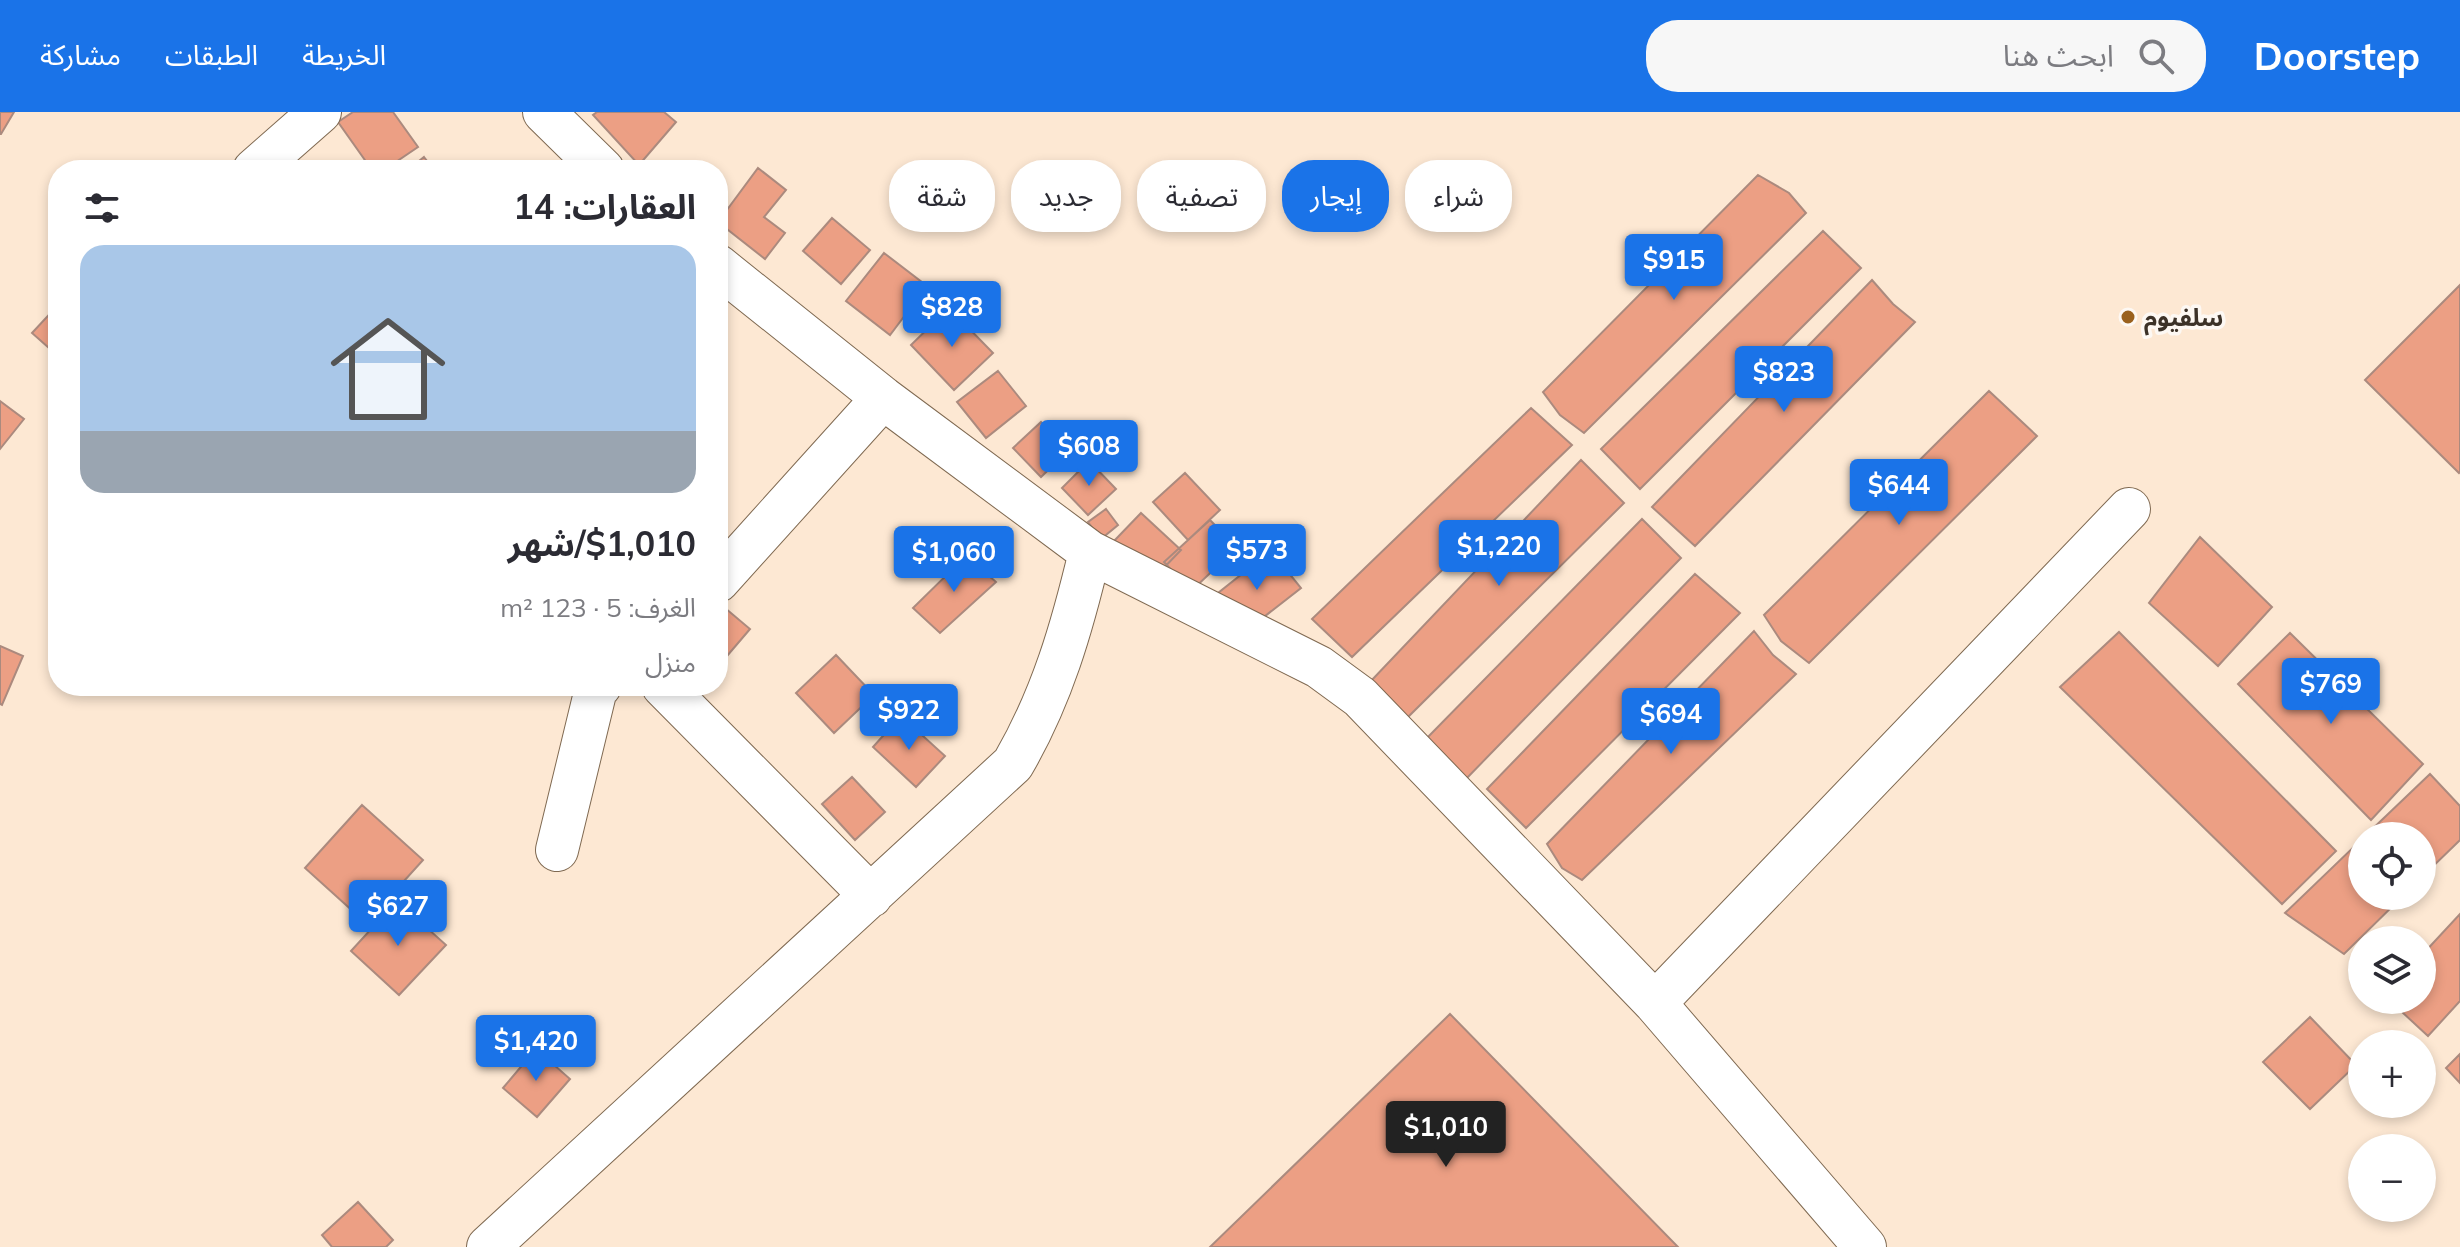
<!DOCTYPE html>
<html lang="ar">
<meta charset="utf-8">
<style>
body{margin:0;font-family:Mulish,"Noto Sans Arabic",sans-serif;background:#f7f7f7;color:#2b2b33;direction:rtl;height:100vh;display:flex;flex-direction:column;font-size:30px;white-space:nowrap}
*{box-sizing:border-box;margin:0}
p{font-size:26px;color:#7c7c81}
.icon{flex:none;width:44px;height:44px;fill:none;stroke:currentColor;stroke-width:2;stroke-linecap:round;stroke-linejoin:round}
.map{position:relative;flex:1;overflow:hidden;direction:ltr}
.drawer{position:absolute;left:48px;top:48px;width:680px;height:536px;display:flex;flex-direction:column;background:#fff;border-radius:32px;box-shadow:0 4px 12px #0003;direction:rtl}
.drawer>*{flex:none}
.guide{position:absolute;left:752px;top:48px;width:760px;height:72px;direction:rtl;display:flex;gap:16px}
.tools{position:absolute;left:2348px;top:710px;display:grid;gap:16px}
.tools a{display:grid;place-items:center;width:88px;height:88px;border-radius:50%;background:#fff;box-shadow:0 4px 12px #0003;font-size:40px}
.price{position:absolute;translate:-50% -68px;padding:0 18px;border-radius:8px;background:#1a73e8;color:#fff;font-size:26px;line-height:52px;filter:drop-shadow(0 2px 4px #0008)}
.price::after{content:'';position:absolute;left:50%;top:48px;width:24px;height:18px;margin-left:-12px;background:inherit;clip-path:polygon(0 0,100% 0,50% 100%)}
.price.on{background:#222;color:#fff}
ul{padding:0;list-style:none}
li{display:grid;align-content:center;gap:16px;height:424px;padding:0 32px}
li+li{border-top:2px solid #e1e1e2}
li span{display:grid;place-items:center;height:248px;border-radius:24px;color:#555}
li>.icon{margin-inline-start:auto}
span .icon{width:144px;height:144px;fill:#fffc;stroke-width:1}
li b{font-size:34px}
h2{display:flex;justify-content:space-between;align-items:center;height:96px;padding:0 32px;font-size:34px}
.pill{padding:0 28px;border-radius:32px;background:#fff;box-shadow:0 4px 12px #0003;font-size:28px;line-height:72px}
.pill.on{background:#1a73e8;color:#fff}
header{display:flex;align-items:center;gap:48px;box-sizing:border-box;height:112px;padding:0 40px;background:#1a73e8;color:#fff}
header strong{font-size:38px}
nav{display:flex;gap:44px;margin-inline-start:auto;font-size:28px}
.search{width:560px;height:72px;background:#f7f7f7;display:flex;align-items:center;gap:20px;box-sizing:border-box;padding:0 28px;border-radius:32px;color:#7c7c81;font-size:30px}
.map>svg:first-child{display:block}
.building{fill:#ec9f84;stroke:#ab8a7e;stroke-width:2}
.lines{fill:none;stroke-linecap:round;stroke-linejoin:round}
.minor-casing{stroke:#7f6951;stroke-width:44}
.minor{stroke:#fff;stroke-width:42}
.poi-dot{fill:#9a611e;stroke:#fdf8f3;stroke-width:3}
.labels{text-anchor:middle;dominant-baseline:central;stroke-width:7;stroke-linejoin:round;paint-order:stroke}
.poi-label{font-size:24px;font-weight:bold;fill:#3c3228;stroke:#fdf8f3;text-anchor:start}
</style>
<header>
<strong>Doorstep</strong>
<div class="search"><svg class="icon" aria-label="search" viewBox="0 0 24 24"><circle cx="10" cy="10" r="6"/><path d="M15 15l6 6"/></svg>ابحث هنا</div>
<nav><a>الخريطة</a><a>الطبقات</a><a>مشاركة</a></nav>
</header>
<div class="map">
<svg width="2460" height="1135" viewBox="0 0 2460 1135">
<rect width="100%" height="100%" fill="#fde8d3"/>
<path class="building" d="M 0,0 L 14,0 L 1,22 L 0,22 Z
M 353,0 L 393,0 L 418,35 L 384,58 L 372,58 L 338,10 Z
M 597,0 L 664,0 L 676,10 L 639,53 L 593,3 Z
M 424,45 L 434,58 L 408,58 Z
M 758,56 L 786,78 L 764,105 L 785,121 L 765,147 L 718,110 Z
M 1758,63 L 1789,81 L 1806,101 L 1584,321 L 1560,303 L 1543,280 Z
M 832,106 L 870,138 L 841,172 L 803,139 Z
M 1823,119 L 1861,156 L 1640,377 L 1601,337 Z
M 884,141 L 927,174 L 890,223 L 846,189 Z
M 1872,168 L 1893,192 L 1915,210 L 1695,434 L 1652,395 Z
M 2460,173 L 2460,360 L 2459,361 L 2365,268 Z
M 58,193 L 58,244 L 32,221 Z
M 949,196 L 993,241 L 954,278 L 911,233 Z
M 998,259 L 1026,294 L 986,326 L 957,290 Z
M 1989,279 L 2037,324 L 1809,551 L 1781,529 L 1764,503 Z
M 0,289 L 24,307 L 0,337 Z
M 1531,296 L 1572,333 L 1352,545 L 1312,507 Z
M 1041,310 L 1069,338 L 1041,365 L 1013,336 Z
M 1581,348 L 1624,391 L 1408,605 L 1370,570 Z
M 1089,349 L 1116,377 L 1088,403 L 1062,376 Z
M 1185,361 L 1220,398 L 1188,428 L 1153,390 Z
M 1106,397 L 1118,413 L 1101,427 L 1088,410 Z
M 1141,401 L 1181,438 L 1154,466 L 1114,429 Z
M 1642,407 L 1681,446 L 1465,668 L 1424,629 Z
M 1210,408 L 1237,436 L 1191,479 L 1164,450 Z
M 2200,425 L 2272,495 L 2218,554 L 2149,491 Z
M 1271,439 L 1301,476 L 1242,522 L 1213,485 Z
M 966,444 L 996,470 L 940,521 L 913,496 Z
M 1695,462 L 1740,501 L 1526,716 L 1487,677 Z
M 725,496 L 750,517 L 727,544 L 718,536 L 718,504 Z
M 1754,519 L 1773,543 L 1796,562 L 1582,768 L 1562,756 L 1547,732 Z
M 2119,520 L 2336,739 L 2282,792 L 2060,575 Z
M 2290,521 L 2423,652 L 2371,708 L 2238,572 Z
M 0,534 L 23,544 L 2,593 L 0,592 Z
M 836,543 L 874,583 L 834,621 L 796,581 Z
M 901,604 L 945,644 L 916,675 L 873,635 Z
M 2430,662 L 2460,694 L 2460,728 L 2422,765 L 2422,724 L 2365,724 Z
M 852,665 L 885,700 L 855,728 L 822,692 Z
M 362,693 L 423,748 L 366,811 L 305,756 Z
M 2362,727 L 2362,784 L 2403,784 L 2344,842 L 2285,801 Z
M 397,789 L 446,833 L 399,883 L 351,839 Z
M 2460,802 L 2460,889 L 2428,924 L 2389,888 L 2422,888 L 2422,843 Z
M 1450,902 L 1678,1135 L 1210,1135 Z
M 2310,905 L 2356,953 L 2310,997 L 2263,950 Z
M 536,937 L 570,967 L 537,1005 L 503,976 Z
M 2460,942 L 2460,971 L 2446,956 Z
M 358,1090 L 393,1128 L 386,1135 L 332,1135 L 322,1123 Z"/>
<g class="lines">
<g class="minor-casing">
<path id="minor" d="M 544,0 L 603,58
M 254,58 L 320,0
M 718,154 L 883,286 L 1090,440 L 1319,555 L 1360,585 L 1655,891 L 1865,1135
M 718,469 L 883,286
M 663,574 L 871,784
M 557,738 L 596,577 L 600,574
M 1655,891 L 2129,397
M 488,1135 L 1013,652 C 1052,585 1072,516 1090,440"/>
</g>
<use href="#minor" class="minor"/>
</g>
<circle class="poi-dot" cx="2128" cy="205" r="8"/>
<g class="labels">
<g class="poi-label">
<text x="2144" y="205">سلفيوم</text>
</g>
</g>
</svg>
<div class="tools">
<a><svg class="icon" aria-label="locate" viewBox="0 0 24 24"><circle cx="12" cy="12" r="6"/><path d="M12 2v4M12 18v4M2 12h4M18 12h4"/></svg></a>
<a><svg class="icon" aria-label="layers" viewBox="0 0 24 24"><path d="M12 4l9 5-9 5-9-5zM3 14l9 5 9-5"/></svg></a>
<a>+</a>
<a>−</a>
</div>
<b class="price" style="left:1674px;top:190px">$915</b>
<b class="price" style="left:952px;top:237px">$828</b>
<b class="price" style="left:1784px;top:302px">$823</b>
<b class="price" style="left:1089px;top:376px">$608</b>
<b class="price" style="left:1899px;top:415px">$644</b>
<b class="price" style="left:1499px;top:476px">$1,220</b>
<b class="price" style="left:1257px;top:480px">$573</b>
<b class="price" style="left:954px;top:482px">$1,060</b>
<b class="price" style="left:2331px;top:614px">$769</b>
<b class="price" style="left:909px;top:640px">$922</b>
<b class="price" style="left:1671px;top:644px">$694</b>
<b class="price" style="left:398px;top:836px">$627</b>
<b class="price" style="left:536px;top:971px">$1,420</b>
<b class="price on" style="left:1446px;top:1057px">$1,010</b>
<div class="guide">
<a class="pill">شراء</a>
<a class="pill on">إيجار</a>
<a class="pill">تصفية</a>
<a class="pill">جديد</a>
<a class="pill">شقة</a>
</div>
<section class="drawer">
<h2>العقارات: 14<svg class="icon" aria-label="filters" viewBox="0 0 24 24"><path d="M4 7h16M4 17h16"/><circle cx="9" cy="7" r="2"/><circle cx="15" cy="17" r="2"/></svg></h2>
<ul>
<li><span style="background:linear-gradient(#a9c7e8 75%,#9aa5b1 0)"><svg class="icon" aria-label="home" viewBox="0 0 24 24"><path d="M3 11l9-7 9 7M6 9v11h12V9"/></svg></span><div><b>$1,010/شهر</b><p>الغرف: 5 · 123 m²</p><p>منزل</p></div></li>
</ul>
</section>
</div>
